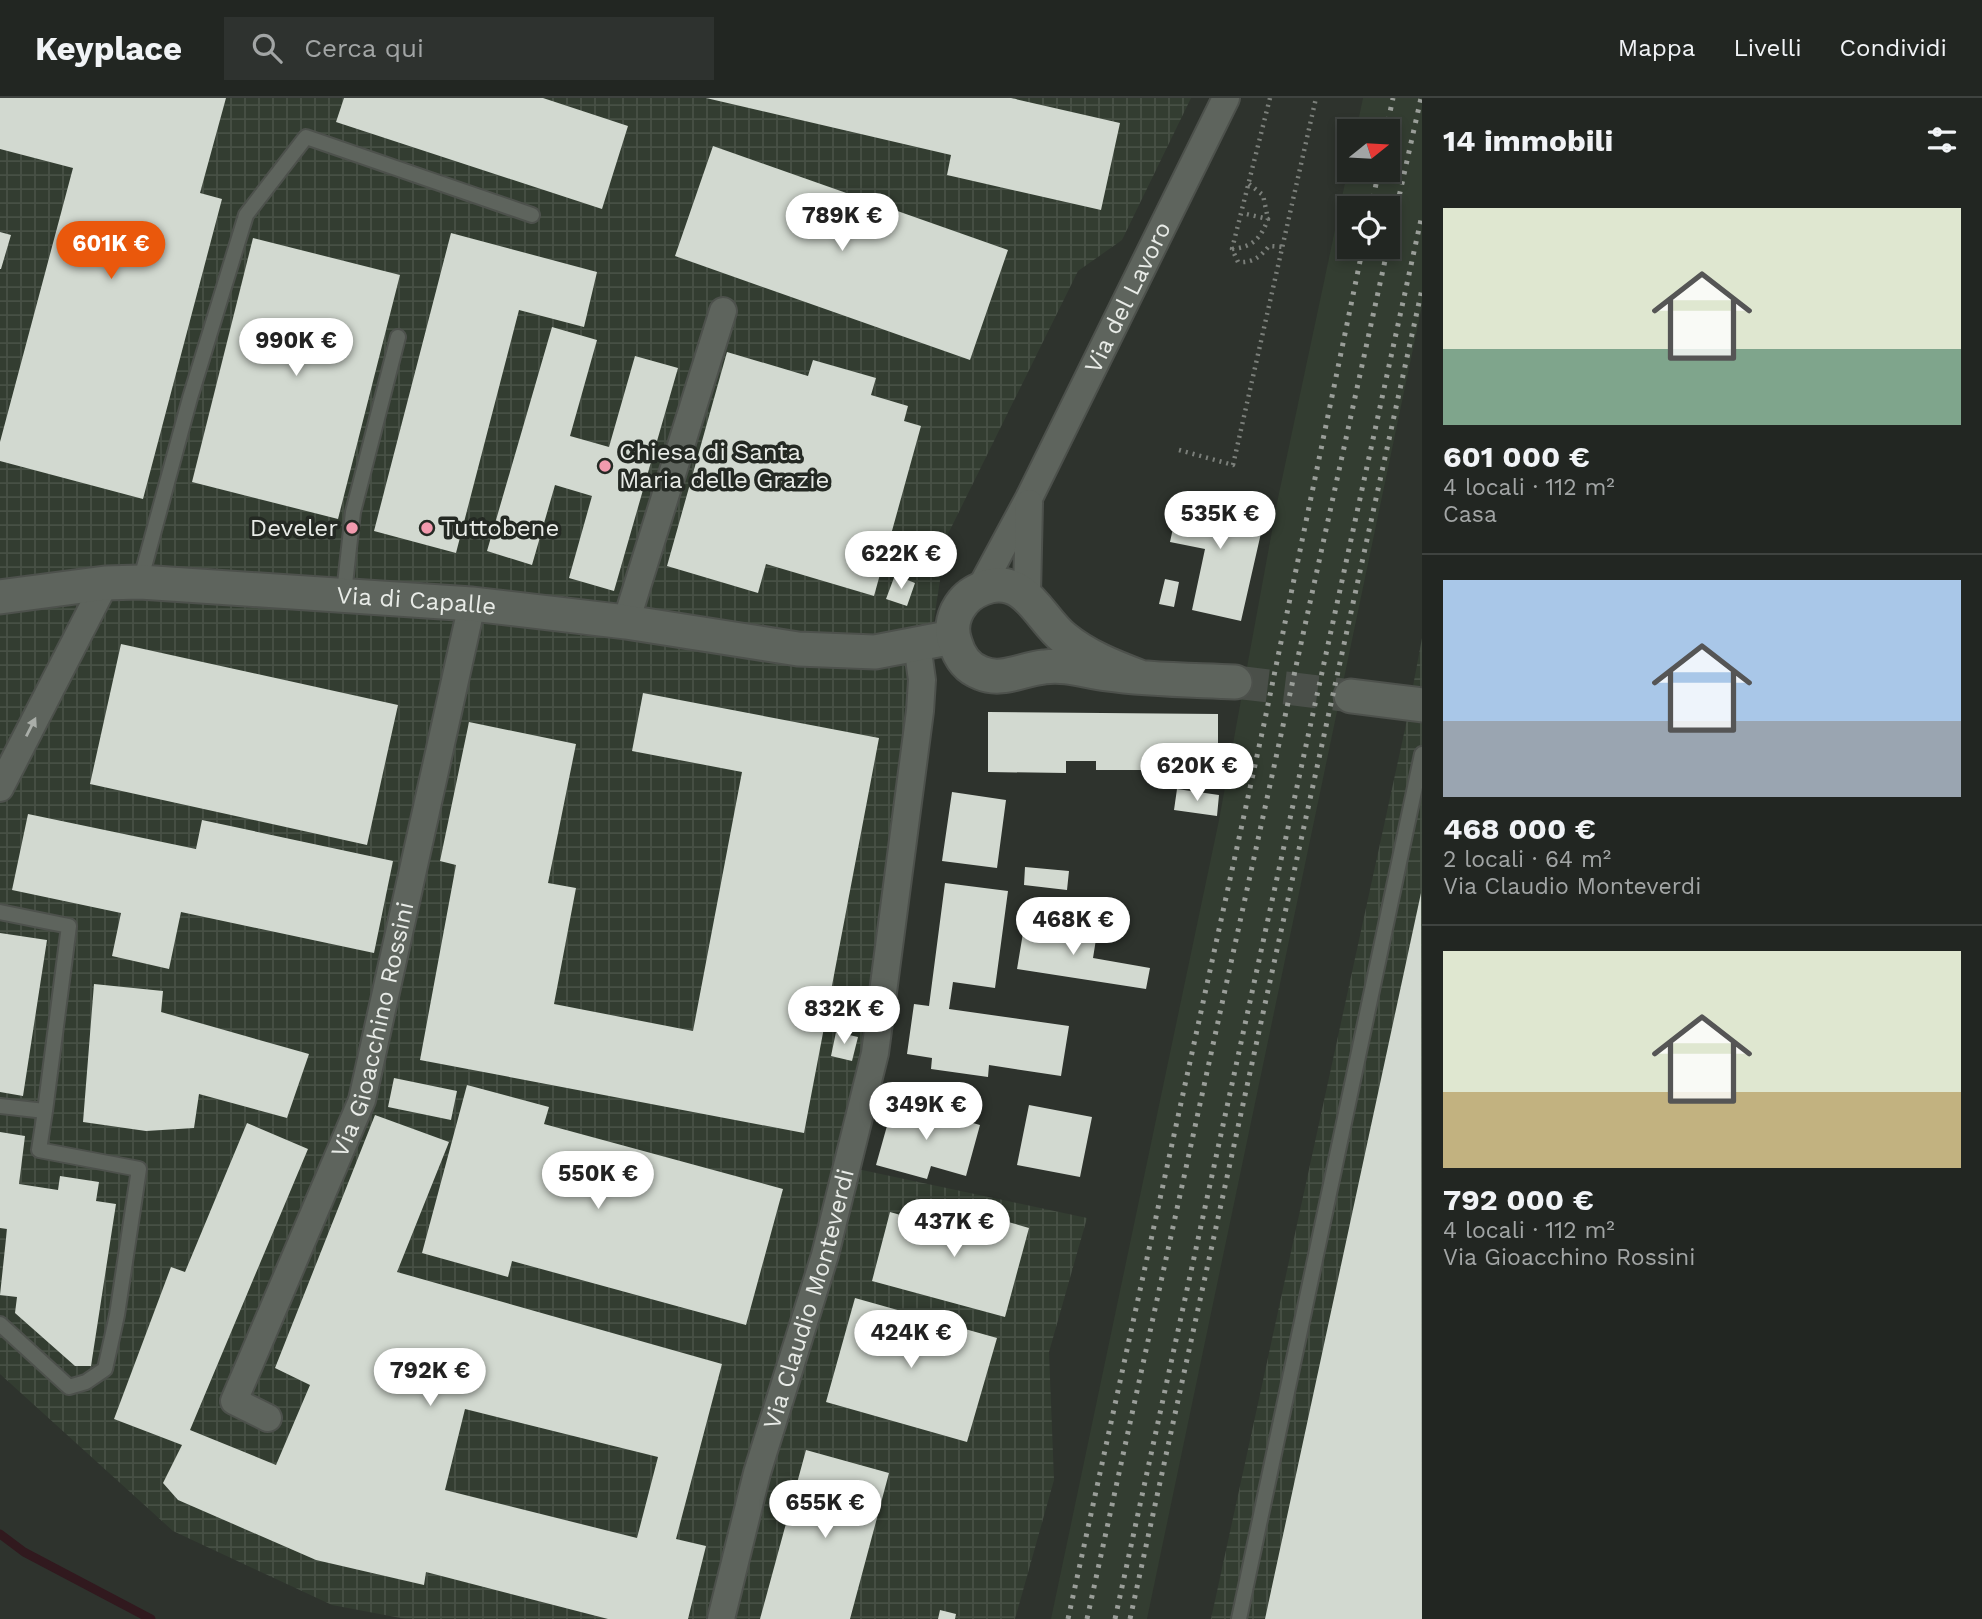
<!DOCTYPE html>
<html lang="it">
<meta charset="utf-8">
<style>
body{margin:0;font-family:"Work Sans",sans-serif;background:#2e322f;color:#f1f3f6;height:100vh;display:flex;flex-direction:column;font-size:26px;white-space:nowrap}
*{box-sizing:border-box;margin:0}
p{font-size:23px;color:#a2a5a5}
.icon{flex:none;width:38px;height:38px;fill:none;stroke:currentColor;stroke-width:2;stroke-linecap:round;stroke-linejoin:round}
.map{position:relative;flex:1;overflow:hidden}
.details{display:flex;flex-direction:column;background:#222622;width:560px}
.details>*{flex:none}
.needle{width:46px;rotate:72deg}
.tools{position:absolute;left:1337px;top:21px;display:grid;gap:14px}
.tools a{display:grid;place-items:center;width:63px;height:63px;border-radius:0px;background:#222622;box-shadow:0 4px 10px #0003,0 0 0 2px #3f4340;font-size:35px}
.price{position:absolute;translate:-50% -60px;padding:0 16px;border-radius:24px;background:#fff;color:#222;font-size:23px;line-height:46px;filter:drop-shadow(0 2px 4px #0008)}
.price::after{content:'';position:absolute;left:50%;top:42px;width:21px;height:16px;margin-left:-10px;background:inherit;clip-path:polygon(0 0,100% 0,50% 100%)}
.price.on{background:#ea580c;color:#fff}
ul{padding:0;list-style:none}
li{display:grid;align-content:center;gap:14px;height:371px;padding:0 21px}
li+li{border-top:2px solid #3f4340}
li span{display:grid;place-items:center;height:217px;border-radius:0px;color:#555}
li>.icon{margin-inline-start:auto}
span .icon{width:126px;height:126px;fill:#fffc;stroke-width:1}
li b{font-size:30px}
h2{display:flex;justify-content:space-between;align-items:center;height:84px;padding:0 21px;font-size:30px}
header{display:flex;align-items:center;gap:42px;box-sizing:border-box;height:98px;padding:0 35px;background:#222622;border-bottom:2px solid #3f4340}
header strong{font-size:33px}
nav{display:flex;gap:38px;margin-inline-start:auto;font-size:24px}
.search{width:490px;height:63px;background:#2e322f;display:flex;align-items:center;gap:18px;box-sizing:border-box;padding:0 24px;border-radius:0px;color:#a2a5a5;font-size:26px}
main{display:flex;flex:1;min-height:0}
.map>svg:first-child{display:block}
.built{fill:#333d31;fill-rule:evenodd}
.industrial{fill:url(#industrial-grid)}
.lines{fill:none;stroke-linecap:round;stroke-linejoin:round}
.stream{stroke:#31191e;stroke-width:9}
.building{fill:#d2d9d0;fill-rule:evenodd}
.tertiary-tunnel{stroke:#4a4f49;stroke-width:33;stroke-dasharray:33 17;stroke-linecap:butt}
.service-casing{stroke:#4d514c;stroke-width:18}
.minor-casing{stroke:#4d514c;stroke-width:30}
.tertiary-casing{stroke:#4d514c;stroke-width:37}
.path{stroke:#7b7f7a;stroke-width:4.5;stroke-dasharray:2 5;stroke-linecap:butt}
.service{stroke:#5e645d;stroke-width:14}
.minor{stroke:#5e645d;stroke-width:26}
.tertiary{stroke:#5e645d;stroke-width:33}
.rail{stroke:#9a9e99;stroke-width:5;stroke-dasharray:3.5 7;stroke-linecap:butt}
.oneway{fill:#aaaea9}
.poi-dot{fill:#f29aae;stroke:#242923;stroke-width:2.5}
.labels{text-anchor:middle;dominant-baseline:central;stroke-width:7;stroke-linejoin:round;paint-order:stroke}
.street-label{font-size:24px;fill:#e8ebe7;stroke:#242923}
.poi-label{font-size:24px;fill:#e8ebe7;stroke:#242923;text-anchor:start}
</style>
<header>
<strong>Keyplace</strong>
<div class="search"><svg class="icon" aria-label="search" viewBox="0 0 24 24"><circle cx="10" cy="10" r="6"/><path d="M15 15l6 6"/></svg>Cerca qui</div>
<nav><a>Mappa</a><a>Livelli</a><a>Condividi</a></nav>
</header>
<main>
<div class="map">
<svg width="1422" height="1521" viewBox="0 0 1422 1521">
<defs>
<pattern id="industrial-grid" width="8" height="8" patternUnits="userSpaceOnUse" patternTransform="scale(1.75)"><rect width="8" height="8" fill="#333d31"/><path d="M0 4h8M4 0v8" fill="none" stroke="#475045"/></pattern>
</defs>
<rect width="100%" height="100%" fill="#2e332d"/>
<path class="built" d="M 1363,0 L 1422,0 L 1422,208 L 1147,1521 L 1051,1521 L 1219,722 L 1278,400 L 1349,66 L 1349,72 L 1388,72 L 1388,33 L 1356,33 ZM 1349,110 L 1388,110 L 1388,149 L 1349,149 Z"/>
<path class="industrial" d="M 0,0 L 1191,0 L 1122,142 L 1078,173 L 947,438 L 848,1069 L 1087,1120 L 1049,1254 L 1054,1382 L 1015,1521 L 406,1521 L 332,1507 L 173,1433 L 0,1276 Z
M 1422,540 L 1422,1521 L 1211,1521 L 1405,631 Z"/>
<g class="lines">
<path class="stream" d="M 0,1436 L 24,1454 L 151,1521"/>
</g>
<path class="building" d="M 0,0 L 226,0 L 200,95 L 222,101 L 143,401 L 0,363 L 0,344 L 73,70 L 0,51 Z
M 344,0 L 543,0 L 628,28 L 602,111 L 336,24 Z
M 706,0 L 1011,0 L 1120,25 L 1101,112 L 947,77 L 951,57 Z
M 713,48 L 1008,152 L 970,262 L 675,158 Z
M 0,134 L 11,137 L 1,171 L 0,171 Z
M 451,135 L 597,174 L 584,229 L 519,212 L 456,455 L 374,433 Z
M 253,140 L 400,177 L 338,421 L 192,384 Z
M 552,229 L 597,242 L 570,338 L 609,349 L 635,258 L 678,270 L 614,493 L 569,480 L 592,398 L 555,387 L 532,467 L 487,453 Z
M 727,254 L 808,278 L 813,262 L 876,280 L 871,297 L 908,308 L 904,323 L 921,328 L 874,498 L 766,466 L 758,495 L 667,468 Z
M 1181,394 L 1266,413 L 1241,523 L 1192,512 L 1205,451 L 1170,444 Z
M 895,477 L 915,485 L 907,508 L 886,501 Z
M 1165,481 L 1179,484 L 1174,509 L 1159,506 Z
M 121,546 L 398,607 L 367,747 L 90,686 Z
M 643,595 L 879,640 L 804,1035 L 420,962 L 456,767 L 440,763 L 469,624 L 576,646 L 548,785 L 576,790 L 554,906 L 693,933 L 742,674 L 632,653 Z
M 988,614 L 1218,616 L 1218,673 L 1182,673 L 1182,667 L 1153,667 L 1153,672 L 1096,672 L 1096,663 L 1066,663 L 1066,675 L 988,674 Z
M 1177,691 L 1219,697 L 1217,718 L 1174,712 Z
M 952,694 L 1006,702 L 997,770 L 942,763 Z
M 28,716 L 196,751 L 202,722 L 393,763 L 374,855 L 181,814 L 169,871 L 112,858 L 121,815 L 12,792 Z
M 1025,769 L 1069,773 L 1067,792 L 1024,787 Z
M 945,785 L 1008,793 L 995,890 L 953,884 L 949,911 L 1069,928 L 1061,978 L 989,967 L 988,979 L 931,971 L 932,960 L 907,956 L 914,906 L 929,908 Z
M 1421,795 L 1422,1521 L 1265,1521 Z
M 1025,823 L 1097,835 L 1093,860 L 1150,870 L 1146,891 L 1017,871 Z
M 0,835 L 47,842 L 23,998 L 0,994 Z
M 94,886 L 163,893 L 161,914 L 309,956 L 287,1020 L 199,996 L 194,1030 L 146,1033 L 83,1024 Z
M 836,934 L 858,939 L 852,963 L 831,958 Z
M 394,980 L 457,993 L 451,1022 L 388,1009 Z
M 467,987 L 549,1009 L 544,1026 L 783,1091 L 746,1227 L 512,1163 L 508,1179 L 422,1155 Z
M 894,1003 L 980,1027 L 966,1078 L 931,1068 L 927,1081 L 876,1067 Z
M 1029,1007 L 1092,1019 L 1080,1079 L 1017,1067 Z
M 375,1017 L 449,1044 L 397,1174 L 722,1266 L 676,1441 L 706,1448 L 688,1521 L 608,1521 L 426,1474 L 424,1487 L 316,1462 L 178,1402 L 163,1385 L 182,1347 L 114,1321 L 171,1169 L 185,1174 L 247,1025 L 308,1051 L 190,1332 L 276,1367 L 310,1287 L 275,1270 ZM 465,1311 L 658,1359 L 637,1440 L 445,1392 Z
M 0,1034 L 25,1038 L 19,1086 L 58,1092 L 60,1078 L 99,1084 L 96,1103 L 116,1106 L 91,1268 L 75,1268 L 15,1215 L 17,1199 L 0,1197 L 7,1131 L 0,1130 Z
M 956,1109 L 1029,1130 L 1005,1219 L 872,1183 L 890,1114 L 950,1131 Z
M 855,1200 L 997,1240 L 967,1344 L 826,1304 Z
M 806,1352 L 889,1375 L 850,1521 L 760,1521 Z
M 940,1512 L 956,1516 L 955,1521 L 938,1521 Z"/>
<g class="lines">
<path class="tertiary-tunnel" d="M 1235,584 L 1351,598"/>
<g class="service-casing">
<path id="service" d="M 140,484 L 190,300 L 246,117 L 306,39 L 532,117
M 344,495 L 353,414 L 398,239
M 0,814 L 69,828 L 45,1013
M 0,1008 L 45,1013 L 39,1052 L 139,1071 L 117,1217 L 105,1271 L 86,1284 L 69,1289 L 0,1226
M 1239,1521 L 1422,656"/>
</g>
<g class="minor-casing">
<g id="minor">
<path id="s1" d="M 980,491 L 1029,400 L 1226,0"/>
<path d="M 1027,497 L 1029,405"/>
<path d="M 626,524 L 723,213"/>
<path d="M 0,690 L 105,485"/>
<path id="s2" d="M 268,1320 L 234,1303 L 362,1002 L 472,506"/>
<path id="s3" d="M 721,1521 L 757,1375 L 825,1157 L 875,955 L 920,613 L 922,582 L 917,546"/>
</g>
</g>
<g class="tertiary-casing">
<g id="tertiary">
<path id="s4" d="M 0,499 L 105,485 L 140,484 L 472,506 L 626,524 L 798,551 L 875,554 L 953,539"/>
<path d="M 1140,579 C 1113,569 1086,558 1064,540 C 1040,521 1027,480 990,488 C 979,491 970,495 963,504 C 954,515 950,530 955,544 C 959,558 967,570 981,575 C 1002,584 1022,571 1044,569 C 1066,566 1085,573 1107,576 C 1149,582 1192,582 1235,584"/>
<path d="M 1351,598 L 1422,607"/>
</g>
</g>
<path class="path" d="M 1270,0 L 1232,151 L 1238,164 C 1253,165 1260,159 1269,148 L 1285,149
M 1249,86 L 1263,97 L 1268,121
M 1232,151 C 1253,149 1261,140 1268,121 L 1242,115
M 1179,352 L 1233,367 L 1316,0"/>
<use href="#service" class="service"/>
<use href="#minor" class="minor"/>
<use href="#tertiary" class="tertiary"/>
<path class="rail" d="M 1386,33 L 1393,0
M 1371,110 L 1379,72
M 1388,148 L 1421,0
M 1068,1521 L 1264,626 L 1363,149
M 1087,1521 L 1388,149
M 1115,1521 L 1422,117
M 1130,1521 L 1422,191"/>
</g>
<defs><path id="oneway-solid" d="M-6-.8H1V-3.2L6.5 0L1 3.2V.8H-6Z" transform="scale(1.75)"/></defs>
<use class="oneway" href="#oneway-solid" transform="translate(31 629) rotate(-63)"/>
<g class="poi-dot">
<circle cx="605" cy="368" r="7"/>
<circle cx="352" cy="430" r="7"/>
<circle cx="427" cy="430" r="7"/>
</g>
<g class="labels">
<g class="street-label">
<text stroke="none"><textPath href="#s1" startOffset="327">Via del Lavoro</textPath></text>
<text stroke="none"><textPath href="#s4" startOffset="418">Via di Capalle</textPath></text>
<text stroke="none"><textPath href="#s2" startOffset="436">Via Gioacchino Rossini</textPath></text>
<text stroke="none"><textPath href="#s3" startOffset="332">Via Claudio Monteverdi</textPath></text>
</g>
<g class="poi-label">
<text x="619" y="354">Chiesa di Santa<tspan x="619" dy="28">Maria delle Grazie</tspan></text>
<text x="338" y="430" text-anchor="end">Develer</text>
<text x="441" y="430">Tuttobene</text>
</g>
</g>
</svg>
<div class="tools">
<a><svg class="needle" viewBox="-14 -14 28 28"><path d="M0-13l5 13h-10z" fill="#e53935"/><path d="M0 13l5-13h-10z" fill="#a2a5a5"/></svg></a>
<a><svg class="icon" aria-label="locate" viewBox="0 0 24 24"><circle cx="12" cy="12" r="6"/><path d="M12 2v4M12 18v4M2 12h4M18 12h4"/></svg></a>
</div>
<b class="price" style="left:842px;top:155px">789K €</b>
<b class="price on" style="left:111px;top:183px">601K €</b>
<b class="price" style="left:296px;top:280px">990K €</b>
<b class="price" style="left:1220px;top:453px">535K €</b>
<b class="price" style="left:901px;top:493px">622K €</b>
<b class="price" style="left:1197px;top:705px">620K €</b>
<b class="price" style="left:1073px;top:859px">468K €</b>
<b class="price" style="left:844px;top:948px">832K €</b>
<b class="price" style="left:926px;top:1044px">349K €</b>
<b class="price" style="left:598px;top:1113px">550K €</b>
<b class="price" style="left:954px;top:1161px">437K €</b>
<b class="price" style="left:911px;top:1272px">424K €</b>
<b class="price" style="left:430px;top:1310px">792K €</b>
<b class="price" style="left:825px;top:1442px">655K €</b>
</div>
<section class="details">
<h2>14 immobili<svg class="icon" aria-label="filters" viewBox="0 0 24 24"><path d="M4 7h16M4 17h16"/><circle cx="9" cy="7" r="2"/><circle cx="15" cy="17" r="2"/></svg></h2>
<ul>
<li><span style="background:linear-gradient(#dfe7d0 65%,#7fa58c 0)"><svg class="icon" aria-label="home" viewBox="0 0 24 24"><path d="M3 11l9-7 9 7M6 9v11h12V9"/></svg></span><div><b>601 000 €</b><p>4 locali · 112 m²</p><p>Casa</p></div></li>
<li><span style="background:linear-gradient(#a9c7e8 65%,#9aa5b1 0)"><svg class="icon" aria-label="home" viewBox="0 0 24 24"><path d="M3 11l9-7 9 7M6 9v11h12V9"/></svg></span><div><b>468 000 €</b><p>2 locali · 64 m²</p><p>Via Claudio Monteverdi</p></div></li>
<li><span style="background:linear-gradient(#dfe7d0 65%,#c2b280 0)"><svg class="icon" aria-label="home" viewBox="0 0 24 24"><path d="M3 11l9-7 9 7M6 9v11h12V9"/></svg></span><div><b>792 000 €</b><p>4 locali · 112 m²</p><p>Via Gioacchino Rossini</p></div></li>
</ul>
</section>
</main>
